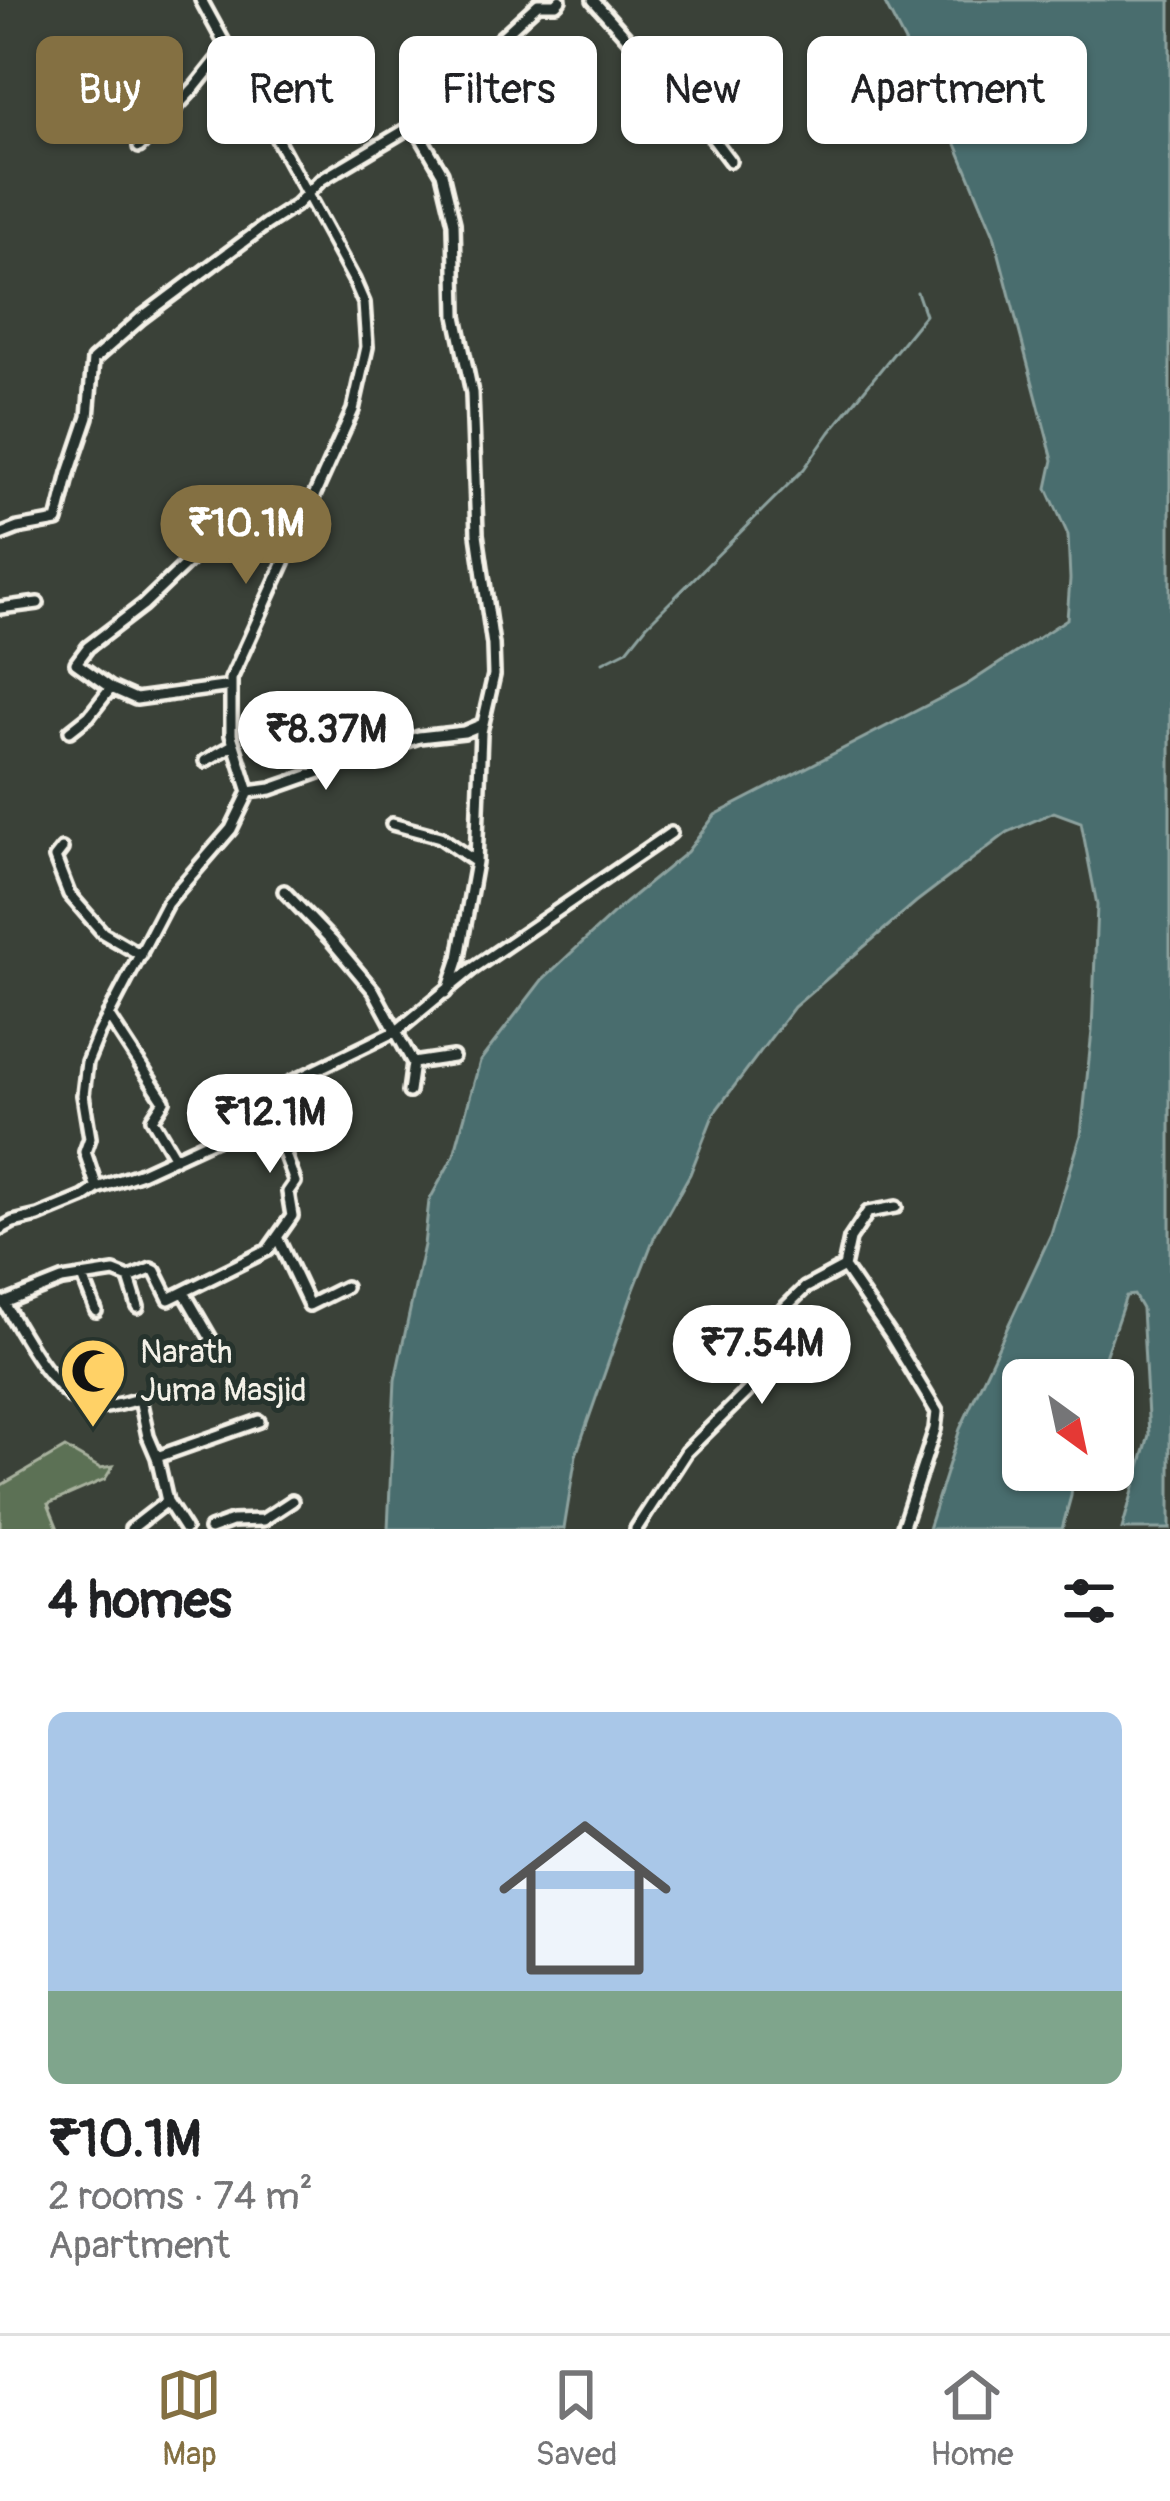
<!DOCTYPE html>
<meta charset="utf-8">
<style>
body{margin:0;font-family:Pangolin,sans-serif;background:#f6f6f6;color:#202124;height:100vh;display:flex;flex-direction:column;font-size:45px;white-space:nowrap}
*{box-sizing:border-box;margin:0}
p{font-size:39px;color:#757577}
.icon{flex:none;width:66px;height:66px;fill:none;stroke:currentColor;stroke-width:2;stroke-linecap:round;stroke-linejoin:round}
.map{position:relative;height:1529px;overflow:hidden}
.side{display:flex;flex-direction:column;background:#fff;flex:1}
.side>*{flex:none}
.guide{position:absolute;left:36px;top:36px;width:1098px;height:108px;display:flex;gap:24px}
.needle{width:78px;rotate:147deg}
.tools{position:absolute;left:1002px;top:1359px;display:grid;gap:24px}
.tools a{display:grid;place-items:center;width:132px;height:132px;border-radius:18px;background:#fff;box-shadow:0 3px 9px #0004;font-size:60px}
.price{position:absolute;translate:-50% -102px;padding:0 27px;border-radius:42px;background:#fff;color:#222;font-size:39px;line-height:78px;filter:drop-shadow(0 3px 6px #0008)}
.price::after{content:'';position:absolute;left:50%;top:72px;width:36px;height:27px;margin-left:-18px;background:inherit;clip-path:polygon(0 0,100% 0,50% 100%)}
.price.selected{background:#847042;color:#fff}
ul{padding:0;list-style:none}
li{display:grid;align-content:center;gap:24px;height:636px;padding:0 48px}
li span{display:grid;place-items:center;height:372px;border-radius:18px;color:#555}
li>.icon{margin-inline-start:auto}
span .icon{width:216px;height:216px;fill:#fffc;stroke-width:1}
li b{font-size:51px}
h2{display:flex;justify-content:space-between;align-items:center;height:144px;padding:0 48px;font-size:51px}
.chip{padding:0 42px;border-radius:18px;background:#fff;box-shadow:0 3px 9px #0004;font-size:42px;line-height:108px}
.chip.selected{background:#847042;color:#fff}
.tab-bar{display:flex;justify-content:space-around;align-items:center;height:168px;border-top:3px solid #e0e0e0;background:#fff;font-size:33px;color:#757577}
.tab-bar a{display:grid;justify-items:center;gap:6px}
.tab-bar .selected{color:#847042}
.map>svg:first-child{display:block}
.green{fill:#5c7154;stroke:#a8b19e;stroke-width:3}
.water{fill:#496d6e;stroke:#8da29f;stroke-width:3}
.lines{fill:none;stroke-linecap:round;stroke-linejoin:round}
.stream{stroke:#8da29f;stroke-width:3}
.minor-casing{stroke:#f4f1e8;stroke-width:18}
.minor{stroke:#26332d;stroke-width:9}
.labels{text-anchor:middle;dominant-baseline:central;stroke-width:10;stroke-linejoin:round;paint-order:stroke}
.poi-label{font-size:33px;fill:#f4f1e8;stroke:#26332d;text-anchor:start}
</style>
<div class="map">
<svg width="1170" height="1529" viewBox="0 0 1170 1529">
<rect width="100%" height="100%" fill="#3a4138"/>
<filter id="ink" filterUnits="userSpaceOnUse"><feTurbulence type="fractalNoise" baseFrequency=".00833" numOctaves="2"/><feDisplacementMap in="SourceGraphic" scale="24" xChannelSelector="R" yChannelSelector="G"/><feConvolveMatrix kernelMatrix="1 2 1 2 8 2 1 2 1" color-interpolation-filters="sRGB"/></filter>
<g filter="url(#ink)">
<path class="green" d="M 65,1448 L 100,1468 L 113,1466 L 105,1479 L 48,1504 L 58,1529 L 0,1529 L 0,1486 Z"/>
<path class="water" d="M 883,0 L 1170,0 L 1170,1529 L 1122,1529 L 1149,1435 L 1142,1309 L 1134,1295 L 1126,1296 L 1097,1380 L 1023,1380 L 1023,1470 L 1073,1470 L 1071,1496 L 1062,1529 L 928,1529 L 960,1429 L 1051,1234 L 1081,1135 L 1092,1031 L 1097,905 L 1081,822 L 1054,812 L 1008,832 L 916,902 L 794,1007 L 714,1113 L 690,1174 L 654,1238 L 633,1292 L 576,1455 L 564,1529 L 388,1529 L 395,1380 L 424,1245 L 429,1201 L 454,1155 L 480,1061 L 542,980 L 625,903 L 687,852 L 715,815 L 968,684 L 1067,619 L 1070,579 L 1068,535 L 1047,488 L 1053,460 L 994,235 L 948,125 Z"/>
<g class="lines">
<path class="stream" d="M 603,662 L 627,650 L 647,625 L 804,469 L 830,432 L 925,315 L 917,292"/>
<g class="minor-casing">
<path id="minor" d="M 593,0 L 690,108 L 730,161
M 414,125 L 442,173 L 454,223 L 456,316 L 472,393 L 477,534 L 493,645 L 494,675 L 481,732 L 476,862 L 459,958 L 449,988 L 445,993
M 139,147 L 195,87 L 227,47
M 171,521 L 190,522 L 213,538
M 0,535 L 18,528 L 57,521 L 69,473 L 88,417 L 93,360 L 141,318 L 267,224 L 295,206 L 321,180 L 427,117 L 479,58 L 538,4 L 556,4 L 560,0
M 0,608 L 38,603
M 231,686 L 136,699 L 111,688 L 76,663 L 88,647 L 143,605 L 213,538 L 237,530 L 273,527 L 291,517 L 305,514
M 70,731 L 89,716 L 111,688
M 205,761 L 233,745
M 249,792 L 271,789 L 419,737 L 464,732 L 483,724
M 392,824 L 440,837 L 476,862
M 62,849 L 55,858 L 69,894 L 103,933 L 141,955
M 284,891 L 332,941 L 374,991 L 413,1063 L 409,1092
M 108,1015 L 164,1101 L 152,1119 L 175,1158
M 413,1063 L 453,1057
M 97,1188 L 85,1152 L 90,1138 L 83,1095 L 87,1062 L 99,1033 L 167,903 L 231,829 L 249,792 L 231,735 L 231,679 L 353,410 L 367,347 L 364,303 L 354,280 L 201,0
M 896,1207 L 868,1212 L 850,1239 L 844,1267 L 891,1336 L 937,1412 L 935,1429 L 902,1529
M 0,1229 L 13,1222 L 38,1216 L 84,1197 L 97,1188 L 139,1174 L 213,1140 L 242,1130 L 257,1119 L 266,1104 L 289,1083 L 398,1030 L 472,969 L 671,833
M 278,1239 L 309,1305 L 345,1287
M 83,1277 L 96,1311
M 129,1278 L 138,1307
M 185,1294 L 221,1356
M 0,1301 L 4,1303 L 62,1280 L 114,1272 L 129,1278 L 151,1269 L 155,1271 L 169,1299 L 268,1250 L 292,1216 L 288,1192 L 295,1182 L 266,1104
M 4,1303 C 21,1331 56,1400 91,1407 C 105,1410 125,1402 140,1399 L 148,1436 L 157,1457 L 167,1501 L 185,1529
M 157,1457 L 259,1421
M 131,1529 L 167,1501
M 210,1529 L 232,1521 L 263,1520 L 292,1501
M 636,1529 L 686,1452 L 773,1366 L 775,1357 L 760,1343 L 760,1332 L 805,1288 L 844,1267"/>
</g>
<use href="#minor" class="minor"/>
</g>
</g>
<defs>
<g id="mosque-pin" transform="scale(3.45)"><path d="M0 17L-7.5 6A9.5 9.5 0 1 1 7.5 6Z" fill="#ffd166" stroke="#26332d"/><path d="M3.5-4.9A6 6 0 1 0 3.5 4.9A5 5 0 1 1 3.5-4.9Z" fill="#111"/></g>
</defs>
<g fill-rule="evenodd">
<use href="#mosque-pin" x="93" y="1371"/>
</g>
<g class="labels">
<g class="poi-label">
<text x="140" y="1352">Narath<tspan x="140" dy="38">Juma Masjid</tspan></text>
</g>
</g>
</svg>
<div class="tools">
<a><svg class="needle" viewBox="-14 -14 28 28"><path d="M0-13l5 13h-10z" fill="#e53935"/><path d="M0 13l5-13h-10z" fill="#757577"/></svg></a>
</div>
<b class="price selected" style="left:246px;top:587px">₹10.1M</b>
<b class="price" style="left:326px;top:793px">₹8.37M</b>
<b class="price" style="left:270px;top:1176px">₹12.1M</b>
<b class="price" style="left:762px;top:1407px">₹7.54M</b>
<div class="guide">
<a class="chip selected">Buy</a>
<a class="chip">Rent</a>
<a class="chip">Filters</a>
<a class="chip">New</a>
<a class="chip">Apartment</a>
</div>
</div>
<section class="side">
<h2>4 homes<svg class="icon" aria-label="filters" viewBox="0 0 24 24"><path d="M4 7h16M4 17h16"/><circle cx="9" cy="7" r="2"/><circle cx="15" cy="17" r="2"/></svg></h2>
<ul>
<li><span style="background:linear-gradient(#a9c7e8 75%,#7fa58c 0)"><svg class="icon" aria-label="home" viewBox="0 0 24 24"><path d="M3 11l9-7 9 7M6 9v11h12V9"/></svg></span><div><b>₹10.1M</b><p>2 rooms · 74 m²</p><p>Apartment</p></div></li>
</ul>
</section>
<nav class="tab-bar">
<a class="selected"><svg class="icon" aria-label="map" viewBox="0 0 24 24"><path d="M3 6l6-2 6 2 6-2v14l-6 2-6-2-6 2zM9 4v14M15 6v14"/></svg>Map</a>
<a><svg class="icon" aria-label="saved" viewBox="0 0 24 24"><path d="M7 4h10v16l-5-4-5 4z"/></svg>Saved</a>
<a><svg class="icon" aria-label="home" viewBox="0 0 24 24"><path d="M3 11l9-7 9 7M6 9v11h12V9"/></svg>Home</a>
</nav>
